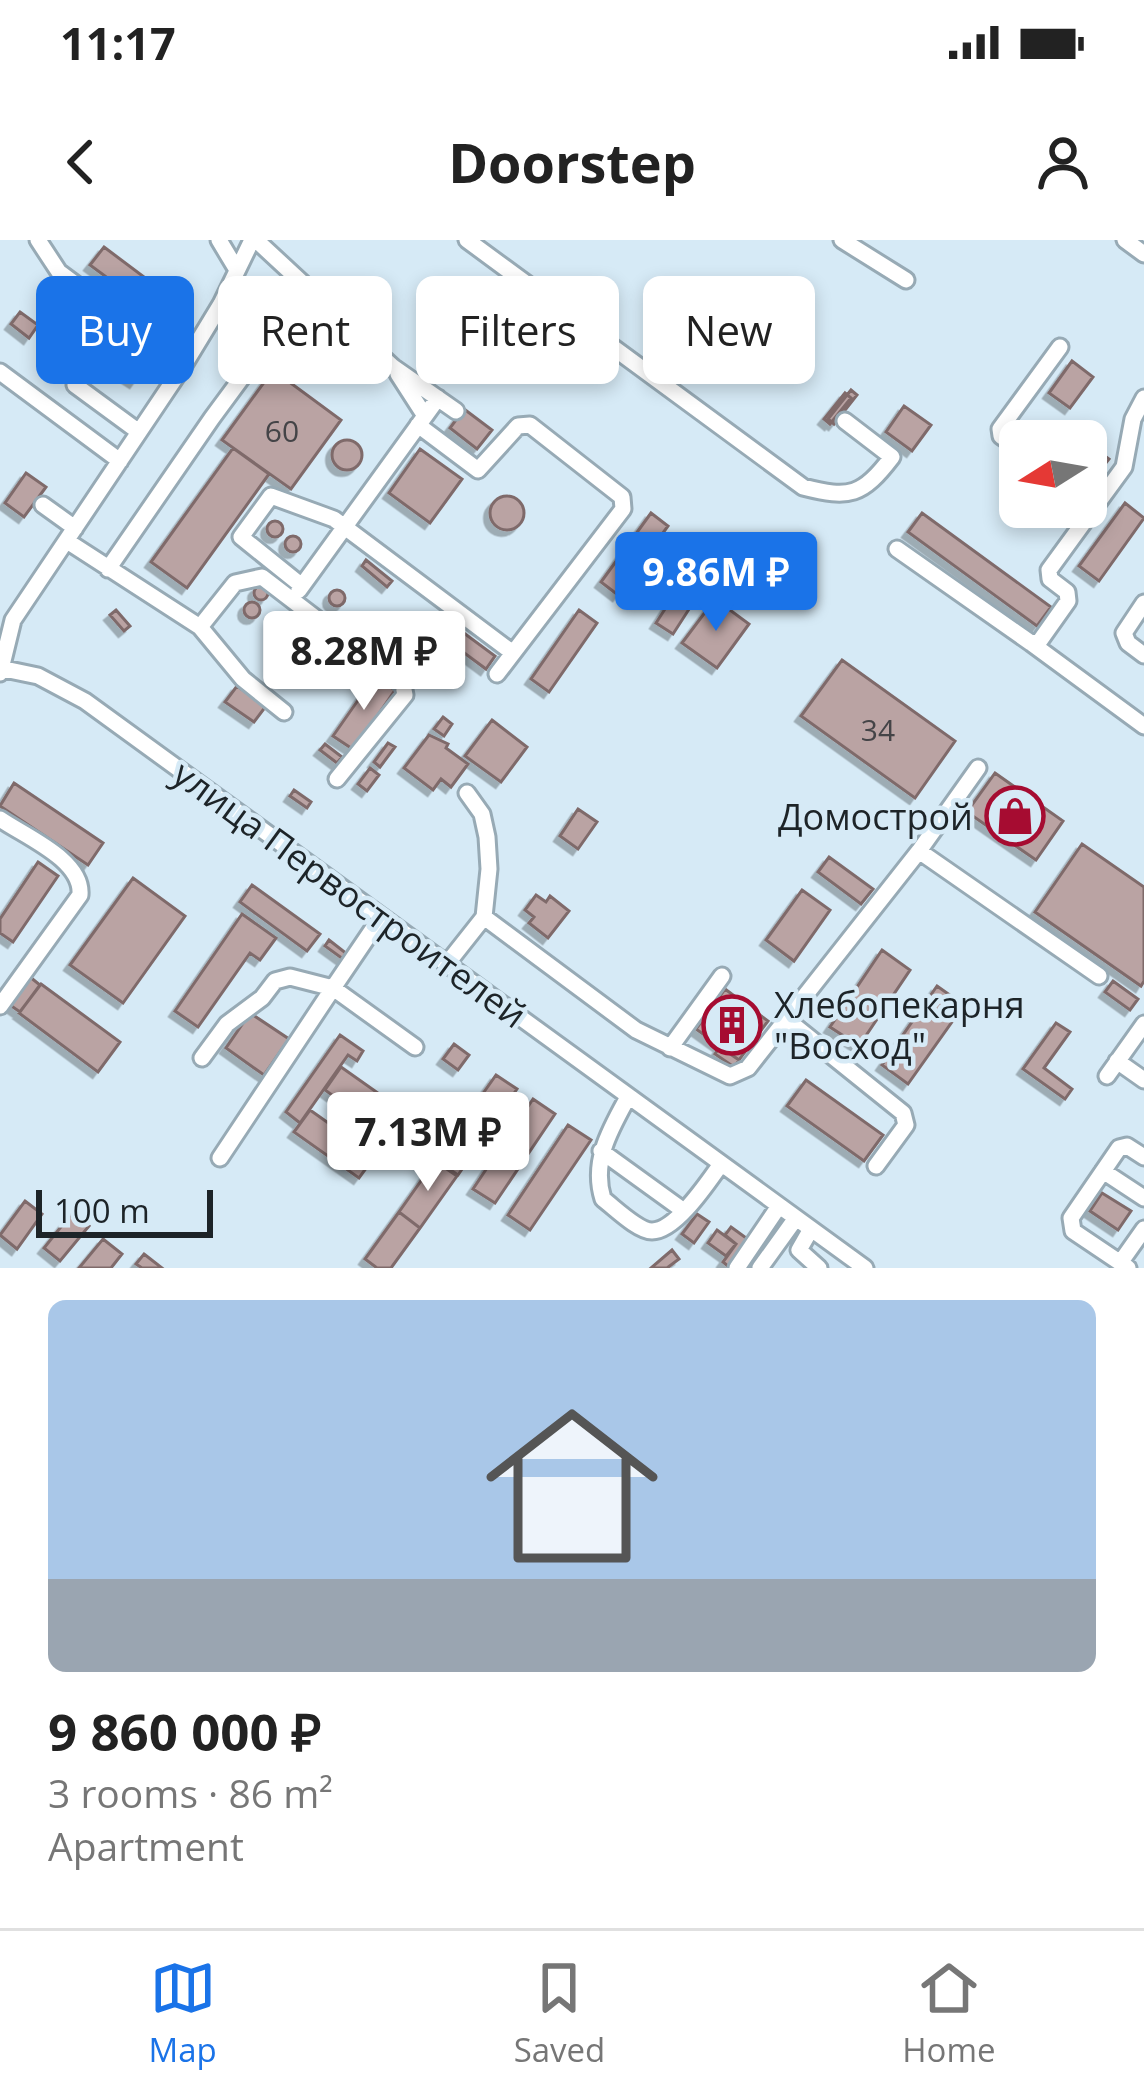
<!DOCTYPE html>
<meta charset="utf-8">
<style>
body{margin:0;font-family:"Open Sans",sans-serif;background:#f6f6f6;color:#222;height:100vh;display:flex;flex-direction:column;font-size:45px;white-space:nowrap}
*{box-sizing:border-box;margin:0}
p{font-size:39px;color:#767676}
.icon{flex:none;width:66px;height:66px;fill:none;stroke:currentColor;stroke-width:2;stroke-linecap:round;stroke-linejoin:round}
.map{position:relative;height:1028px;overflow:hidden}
.drawer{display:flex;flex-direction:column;background:#fff;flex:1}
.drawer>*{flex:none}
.banner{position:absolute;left:36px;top:36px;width:1074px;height:108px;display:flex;gap:24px}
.needle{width:78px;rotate:259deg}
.fabs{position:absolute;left:999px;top:180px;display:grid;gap:24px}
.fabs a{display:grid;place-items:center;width:108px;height:108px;border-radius:18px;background:#fff;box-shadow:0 6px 18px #0003;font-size:60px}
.scale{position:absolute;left:36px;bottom:30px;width:177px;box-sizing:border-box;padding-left:12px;border:6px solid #1d2428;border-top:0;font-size:33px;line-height:42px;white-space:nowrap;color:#1d2428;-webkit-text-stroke:9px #d6eaf6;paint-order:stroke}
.price{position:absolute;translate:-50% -102px;padding:0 27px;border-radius:12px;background:#fff;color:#222;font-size:39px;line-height:78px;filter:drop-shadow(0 3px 6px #0008)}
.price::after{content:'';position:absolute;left:50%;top:72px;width:36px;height:27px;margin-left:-18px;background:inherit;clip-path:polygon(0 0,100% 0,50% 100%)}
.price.active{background:#1a73e8;color:#fff}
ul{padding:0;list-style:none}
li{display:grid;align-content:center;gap:24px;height:636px;padding:0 48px}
li span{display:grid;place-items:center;height:372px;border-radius:18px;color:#555}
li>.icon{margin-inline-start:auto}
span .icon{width:216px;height:216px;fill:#fffc;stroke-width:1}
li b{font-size:51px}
.chip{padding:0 42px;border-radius:18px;background:#fff;box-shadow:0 6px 18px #0003;font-size:42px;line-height:108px}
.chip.active{background:#1a73e8;color:#fff}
.status{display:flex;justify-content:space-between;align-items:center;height:84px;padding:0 60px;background:#fff;direction:ltr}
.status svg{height:33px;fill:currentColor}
header{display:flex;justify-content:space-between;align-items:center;height:156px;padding:0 48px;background:#fff;font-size:54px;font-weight:700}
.tab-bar{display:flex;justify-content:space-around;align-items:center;height:168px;border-top:3px solid #e0e0e0;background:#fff;font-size:33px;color:#767676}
.tab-bar a{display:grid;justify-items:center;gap:6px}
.tab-bar .active{color:#1a73e8}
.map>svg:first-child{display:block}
.building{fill:#baa3a3;stroke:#7f6a6b;stroke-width:3;filter:url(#shadow)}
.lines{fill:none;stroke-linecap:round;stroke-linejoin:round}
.minor-casing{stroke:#97aab5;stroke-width:21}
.minor{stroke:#fff;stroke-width:15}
.labels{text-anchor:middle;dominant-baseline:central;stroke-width:9;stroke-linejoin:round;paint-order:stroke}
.number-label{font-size:30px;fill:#444447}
.poi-label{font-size:36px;fill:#1d2428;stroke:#d6eaf6;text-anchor:end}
.street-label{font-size:36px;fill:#1d2428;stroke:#d6eaf6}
</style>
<div class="status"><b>11:17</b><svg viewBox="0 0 49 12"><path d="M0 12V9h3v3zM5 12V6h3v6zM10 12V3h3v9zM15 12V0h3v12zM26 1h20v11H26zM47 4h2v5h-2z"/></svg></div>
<header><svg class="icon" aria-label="back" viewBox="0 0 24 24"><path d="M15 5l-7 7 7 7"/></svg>Doorstep<svg class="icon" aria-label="person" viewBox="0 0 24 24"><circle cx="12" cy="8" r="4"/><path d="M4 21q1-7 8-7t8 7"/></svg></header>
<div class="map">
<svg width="1144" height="1028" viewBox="0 0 1144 1028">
<defs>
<filter id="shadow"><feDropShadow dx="-5.5" dy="5.5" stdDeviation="0" flood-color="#0004"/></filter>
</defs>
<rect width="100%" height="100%" fill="#d6eaf6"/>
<path class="building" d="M 104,7 L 180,64 L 167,82 L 90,25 Z
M 20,72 L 38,85 L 29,98 L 11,84 Z
M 141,104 L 155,114 L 135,142 L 121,133 Z
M 1072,121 L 1093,137 L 1070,168 L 1049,153 Z
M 273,130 L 341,180 L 291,249 L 222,200 Z
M 851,150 L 857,155 L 834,184 L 828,179 Z
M 845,153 L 851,158 L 830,184 L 824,179 Z
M 904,166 L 931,185 L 912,211 L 886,192 Z
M 464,169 L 492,190 L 477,209 L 450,188 Z
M332 215a15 15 0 1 1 30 0a15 15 0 1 1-30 0Z
M 1086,202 L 1109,219 L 1094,238 L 1086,232 Z
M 233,208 L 269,234 L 187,348 L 151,322 Z
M 420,209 L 462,239 L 430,283 L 389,253 Z
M 26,233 L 46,247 L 24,277 L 5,263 Z
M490 273a17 17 0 1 1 34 0a17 17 0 1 1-34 0Z
M 1125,263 L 1144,278 L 1099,341 L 1079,326 Z
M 651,273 L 668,286 L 618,355 L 601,342 Z
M 922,273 L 1051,367 L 1037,386 L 908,292 Z
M267 289a8 8 0 1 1 16 0a8 8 0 1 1-16 0Z
M285 304a8 8 0 1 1 16 0a8 8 0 1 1-16 0Z
M 366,320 L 392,341 L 387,347 L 362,326 Z
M 685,338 L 702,349 L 673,394 L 656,383 Z
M254 353a7 7 0 1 1 14 0a7 7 0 1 1-14 0Z
M329 358a8 8 0 1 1 16 0a8 8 0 1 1-16 0Z
M 715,359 L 749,384 L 717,428 L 682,403 Z
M244 370a8 8 0 1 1 16 0a8 8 0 1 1-16 0Z
M 116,370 L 130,386 L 124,391 L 110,375 Z
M 579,370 L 597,383 L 549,452 L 531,439 Z
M357 382a8 8 0 1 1 16 0a8 8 0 1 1-16 0Z
M 301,378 L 306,381 L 285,414 L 280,410 Z
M 316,385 L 320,388 L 302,422 L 297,419 Z
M 453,385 L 495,416 L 486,429 L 444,398 Z
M 842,420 L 955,501 L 915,558 L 801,476 Z
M 375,436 L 395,450 L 354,510 L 333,496 Z
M 237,446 L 266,466 L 254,482 L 225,462 Z
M 443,477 L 452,484 L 444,496 L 434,489 Z
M 492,480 L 527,507 L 501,542 L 465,516 Z
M 429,495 L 448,504 L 446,508 L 468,524 L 451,547 L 441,539 L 433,550 L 404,528 Z
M 388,503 L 395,507 L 380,527 L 374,522 Z
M 325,504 L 342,517 L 337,523 L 320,510 Z
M 370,528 L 379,535 L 367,551 L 358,544 Z
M 995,533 L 1063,581 L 1036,620 L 967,572 Z
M 14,543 L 103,603 L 88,625 L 0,566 Z
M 294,550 L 311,562 L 307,568 L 290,556 Z
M 578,569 L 597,582 L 578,609 L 560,596 Z
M 1082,604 L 1144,647 L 1144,741 L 1141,746 L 1035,672 Z
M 829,617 L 873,649 L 861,664 L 818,632 Z
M 38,622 L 58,636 L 13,702 L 0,693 L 0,679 Z
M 133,638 L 185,676 L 123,763 L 70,725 Z
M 252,645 L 320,694 L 307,711 L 240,662 Z
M 802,650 L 830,670 L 794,721 L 766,700 Z
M 536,655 L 546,662 L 550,656 L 569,671 L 548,698 L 529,683 L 534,677 L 525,670 Z
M 242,674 L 276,698 L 260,720 L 250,713 L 198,787 L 175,771 Z
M 329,700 L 347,714 L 343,719 L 325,706 Z
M 882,710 L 910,730 L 859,806 L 830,787 Z
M 30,737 L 40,745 L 20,772 L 10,765 Z
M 1113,741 L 1138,759 L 1130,770 L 1105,752 Z
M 41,744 L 120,802 L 98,832 L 19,773 Z
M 937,746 L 964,765 L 908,844 L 882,825 Z
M 725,749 L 768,781 L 739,820 L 696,789 Z
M 250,773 L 289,799 L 264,835 L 226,808 Z
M 1056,783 L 1070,792 L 1044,828 L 1072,849 L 1065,859 L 1023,829 Z
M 340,795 L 363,811 L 357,821 L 348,815 L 300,883 L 286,872 Z
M 454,804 L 469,815 L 458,830 L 443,819 Z
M 720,807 L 739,820 L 734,827 L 715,814 Z
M 341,827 L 385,858 L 368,881 L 325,850 Z
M 496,835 L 517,849 L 458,935 L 436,920 Z
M 806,840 L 883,895 L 864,921 L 787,866 Z
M 533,859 L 555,874 L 495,963 L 473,949 Z
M 310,870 L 375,916 L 359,938 L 294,892 Z
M 568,885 L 591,900 L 530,990 L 508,975 Z
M 435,921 L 457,936 L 420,988 L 399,972 Z
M 1102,953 L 1131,971 L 1118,990 L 1090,971 Z
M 25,961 L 42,974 L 17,1009 L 0,995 Z
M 399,972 L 420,988 L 391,1028 L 377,1028 L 365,1019 Z
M 72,973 L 89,986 L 60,1021 L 44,1008 Z
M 697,974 L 709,982 L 694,1003 L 682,994 Z
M 731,987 L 749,1000 L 729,1027 L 723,1022 L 736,1004 L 725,995 Z
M 717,990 L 736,1004 L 726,1016 L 708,1003 Z
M 103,999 L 122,1014 L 111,1028 L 79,1028 Z
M 672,1010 L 679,1019 L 667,1028 L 651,1028 Z
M 144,1014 L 162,1028 L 142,1028 L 136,1024 Z"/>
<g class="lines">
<g class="minor-casing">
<path id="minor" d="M 38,0 L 59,32 L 184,125
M 219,0 L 237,30
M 256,0 L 393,127 L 456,171
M 467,0 L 803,247 C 850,259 862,256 892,217 L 845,181
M 842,0 L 906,40
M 1125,0 L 1144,14
M 0,132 L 120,221
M 398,134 L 425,176
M 75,145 L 139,192
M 418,185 L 478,230 L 518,186 L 530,185 L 622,257 L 623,269 L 497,434
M 1020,209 L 1001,196 L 1000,189 L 1060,107
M 43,265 L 75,288
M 67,301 L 200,387 L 243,439 L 284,472
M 897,309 L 1031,403 L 1039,402 L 1068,361 L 1067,352 L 1050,339 L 1049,330 L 1124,227 L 1133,179 L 1144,158
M 108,329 L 212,178 L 308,48
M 302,346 L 241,297 L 271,256 L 334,279 L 513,413
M 299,350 L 438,158
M 1144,363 L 1124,393 L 1128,403 L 1144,415
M 200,387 L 235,343 L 262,337 L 403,445 L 405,455 L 337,539
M 1031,403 L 1144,486
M 0,428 L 38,436 L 85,461 L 865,1028
M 0,433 L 13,380 L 184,125 L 221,64 L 252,0
M 0,579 C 26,597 83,620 80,655 L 0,766
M 919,611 L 978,528
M 484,677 L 636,790 L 730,836 L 748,828 L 919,611 L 1099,736
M 446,725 L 484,677 L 489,629 L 487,597 L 482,574 L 467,553
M 786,779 L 903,873 L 906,885 L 876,926
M 670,808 L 722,736
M 202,818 L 227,784 L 262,758 L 275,741 L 290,737 L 333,748 L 381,677
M 1117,821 L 1144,840
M 1107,836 L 1144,784
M 628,857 C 611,888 591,921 603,959 C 615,968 638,991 652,991 C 676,991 708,942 721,924
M 601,911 L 684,971
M 220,918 L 333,748 L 415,807
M 1103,931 L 1144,958
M 811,989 L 799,1010 L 819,1028
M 1120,1023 L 1144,989
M 737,1028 L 779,966
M 760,1028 L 796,978
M 1128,1028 L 1073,991 L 1071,978 L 1119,908 L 1127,906 L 1144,917"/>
</g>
<use href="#minor" class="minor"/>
</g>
<defs>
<g id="shop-ring" transform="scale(3)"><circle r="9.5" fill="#d6eaf6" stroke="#a60c31" stroke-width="1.5"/><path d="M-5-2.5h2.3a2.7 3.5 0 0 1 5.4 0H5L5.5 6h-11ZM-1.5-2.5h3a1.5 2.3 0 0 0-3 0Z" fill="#a60c31"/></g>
<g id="building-ring" transform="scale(3)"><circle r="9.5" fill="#d6eaf6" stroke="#a60c31" stroke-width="1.5"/><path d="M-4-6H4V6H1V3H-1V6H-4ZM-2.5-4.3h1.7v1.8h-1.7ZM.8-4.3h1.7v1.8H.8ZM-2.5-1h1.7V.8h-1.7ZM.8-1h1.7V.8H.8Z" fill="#a60c31"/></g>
</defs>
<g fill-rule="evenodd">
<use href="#shop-ring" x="1015" y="576"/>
<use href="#building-ring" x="732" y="785"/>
</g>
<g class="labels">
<g class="number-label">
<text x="282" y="190">60</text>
<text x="878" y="489">34</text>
</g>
<g class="poi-label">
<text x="973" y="576">Домострой</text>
<text x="774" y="764" text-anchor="start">Хлебопекарня<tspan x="774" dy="41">"Восход"</tspan></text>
</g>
<g class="street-label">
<text transform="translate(350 654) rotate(36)">улица Первостроителей</text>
</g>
</g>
</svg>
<div class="fabs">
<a><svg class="needle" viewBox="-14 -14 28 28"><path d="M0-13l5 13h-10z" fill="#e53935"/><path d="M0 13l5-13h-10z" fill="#767676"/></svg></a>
</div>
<div class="scale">100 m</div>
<b class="price active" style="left:716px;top:394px">9.86M ₽</b>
<b class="price" style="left:364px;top:473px">8.28M ₽</b>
<b class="price" style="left:428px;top:954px">7.13M ₽</b>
<div class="banner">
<a class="chip active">Buy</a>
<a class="chip">Rent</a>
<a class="chip">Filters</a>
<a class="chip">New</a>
</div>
</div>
<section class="drawer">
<ul>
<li><span style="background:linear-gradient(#a9c7e8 75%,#9aa5b1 0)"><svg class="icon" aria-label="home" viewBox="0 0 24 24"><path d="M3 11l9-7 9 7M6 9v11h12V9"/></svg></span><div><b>9 860 000 ₽</b><p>3 rooms · 86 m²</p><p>Apartment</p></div></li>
</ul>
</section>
<nav class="tab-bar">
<a class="active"><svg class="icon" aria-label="map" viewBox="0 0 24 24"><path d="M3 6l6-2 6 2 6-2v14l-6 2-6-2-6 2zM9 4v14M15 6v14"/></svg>Map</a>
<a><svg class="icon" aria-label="saved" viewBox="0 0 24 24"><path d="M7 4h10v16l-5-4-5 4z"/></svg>Saved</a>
<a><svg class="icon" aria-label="home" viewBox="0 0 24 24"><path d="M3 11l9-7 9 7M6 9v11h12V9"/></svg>Home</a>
</nav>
